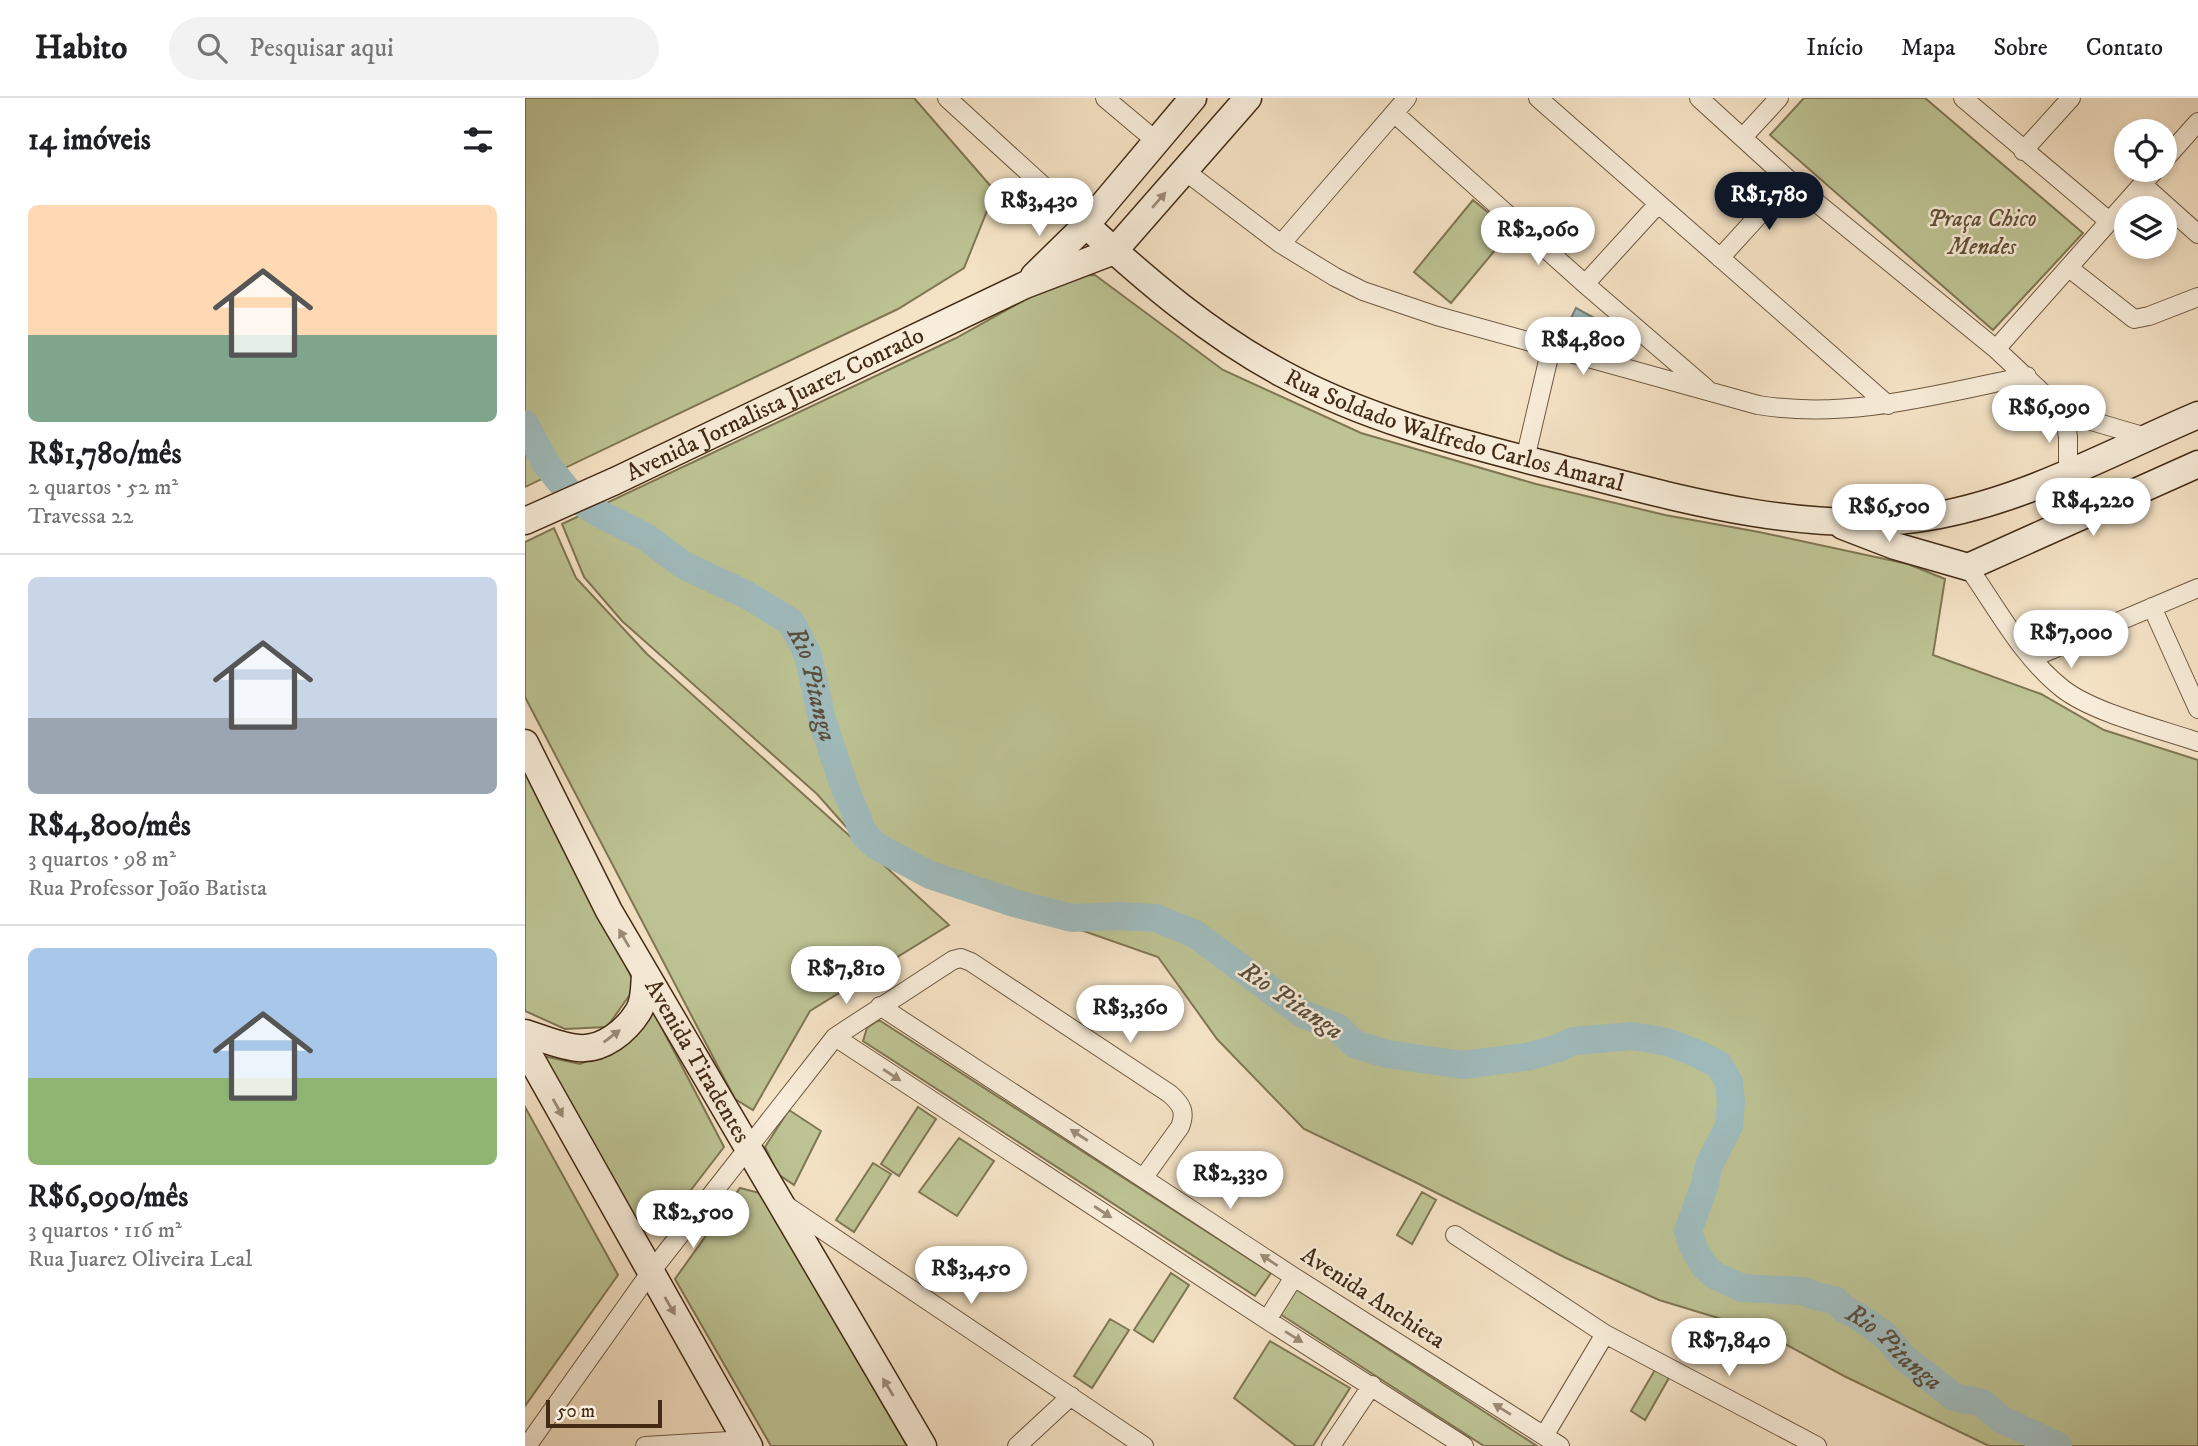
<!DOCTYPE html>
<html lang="pt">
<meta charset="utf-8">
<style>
body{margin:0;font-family:"IM FELL DW Pica",serif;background:#f2f2f2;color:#202124;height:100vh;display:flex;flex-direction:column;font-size:26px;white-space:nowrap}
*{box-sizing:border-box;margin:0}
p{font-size:23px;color:#757577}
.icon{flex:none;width:38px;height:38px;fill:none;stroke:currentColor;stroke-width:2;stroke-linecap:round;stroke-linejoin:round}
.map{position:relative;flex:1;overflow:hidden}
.sheet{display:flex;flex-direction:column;background:#fff;width:525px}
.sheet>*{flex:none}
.buttons{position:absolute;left:1589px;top:21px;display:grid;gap:14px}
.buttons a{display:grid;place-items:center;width:63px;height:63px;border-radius:50%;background:#fff;box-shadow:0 4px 10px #0003;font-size:35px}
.scale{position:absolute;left:21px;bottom:18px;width:116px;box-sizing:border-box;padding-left:7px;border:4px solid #422a14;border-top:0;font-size:19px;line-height:24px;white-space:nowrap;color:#422a14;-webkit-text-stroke:5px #f8edda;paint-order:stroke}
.price{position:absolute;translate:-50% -60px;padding:0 16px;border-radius:24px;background:#fff;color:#222;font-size:23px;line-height:46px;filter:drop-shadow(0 2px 4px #0008)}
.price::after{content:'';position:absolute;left:50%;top:42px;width:21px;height:16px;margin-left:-10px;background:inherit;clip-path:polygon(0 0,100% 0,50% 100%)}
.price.active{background:#111827;color:#fff}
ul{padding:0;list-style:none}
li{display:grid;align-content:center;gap:14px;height:371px;padding:0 28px}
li+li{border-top:2px solid #e0e0e0}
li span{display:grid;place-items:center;height:217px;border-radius:10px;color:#555}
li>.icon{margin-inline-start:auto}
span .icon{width:126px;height:126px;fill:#fffc;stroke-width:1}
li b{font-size:30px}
h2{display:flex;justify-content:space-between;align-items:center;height:84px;padding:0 28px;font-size:30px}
header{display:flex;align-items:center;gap:42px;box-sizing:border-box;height:98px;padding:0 35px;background:#fff;border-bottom:2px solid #e0e0e0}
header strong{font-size:33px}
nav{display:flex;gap:38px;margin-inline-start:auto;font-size:24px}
.search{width:490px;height:63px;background:#f2f2f2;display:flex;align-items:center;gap:18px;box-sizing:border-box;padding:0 24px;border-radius:38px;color:#757577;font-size:26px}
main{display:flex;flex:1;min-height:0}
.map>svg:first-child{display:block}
.green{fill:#bdc394;stroke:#807654;stroke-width:2}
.water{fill:#a0bcbe;stroke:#7a827a;stroke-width:2}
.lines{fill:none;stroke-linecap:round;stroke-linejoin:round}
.river{stroke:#a0bcbe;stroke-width:28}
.street-casing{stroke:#6f5840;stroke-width:20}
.secondary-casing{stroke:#422a14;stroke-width:29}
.street{stroke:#f8edda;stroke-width:18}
.secondary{stroke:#f8edda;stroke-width:26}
.oneway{fill:#9d8c77}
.labels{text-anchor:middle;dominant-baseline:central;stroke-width:5;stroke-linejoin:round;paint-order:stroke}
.park-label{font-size:24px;font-style:italic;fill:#615034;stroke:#f8edda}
.street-label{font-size:24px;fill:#422a14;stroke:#f8edda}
.water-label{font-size:26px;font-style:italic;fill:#5a4e3e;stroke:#f8edda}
</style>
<header>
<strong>Habito</strong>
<div class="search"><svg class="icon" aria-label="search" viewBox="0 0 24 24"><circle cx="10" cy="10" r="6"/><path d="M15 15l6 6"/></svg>Pesquisar aqui</div>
<nav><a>Início</a><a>Mapa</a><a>Sobre</a><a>Contato</a></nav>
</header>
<main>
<section class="sheet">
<h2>14 imóveis<svg class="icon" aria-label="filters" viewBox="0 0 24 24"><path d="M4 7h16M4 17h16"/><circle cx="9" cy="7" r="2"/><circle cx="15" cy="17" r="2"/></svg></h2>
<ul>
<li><span style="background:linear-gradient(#ffd9b3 60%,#7fa58c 0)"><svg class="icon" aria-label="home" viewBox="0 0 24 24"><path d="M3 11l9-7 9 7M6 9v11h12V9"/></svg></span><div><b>R$1,780/mês</b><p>2 quartos · 52 m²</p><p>Travessa 22</p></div></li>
<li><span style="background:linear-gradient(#c9d6e8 65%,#9aa5b1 0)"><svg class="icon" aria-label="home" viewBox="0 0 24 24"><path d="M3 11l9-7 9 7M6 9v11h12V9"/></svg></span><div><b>R$4,800/mês</b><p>3 quartos · 98 m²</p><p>Rua Professor João Batista</p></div></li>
<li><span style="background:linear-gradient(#a9c7e8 60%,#8fb573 0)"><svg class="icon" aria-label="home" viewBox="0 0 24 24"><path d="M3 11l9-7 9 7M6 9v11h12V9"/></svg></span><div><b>R$6,090/mês</b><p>3 quartos · 116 m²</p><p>Rua Juarez Oliveira Leal</p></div></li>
</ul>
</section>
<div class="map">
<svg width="1673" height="1348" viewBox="0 0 1673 1348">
<rect width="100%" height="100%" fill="#f5e3c6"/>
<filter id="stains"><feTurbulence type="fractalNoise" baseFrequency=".00286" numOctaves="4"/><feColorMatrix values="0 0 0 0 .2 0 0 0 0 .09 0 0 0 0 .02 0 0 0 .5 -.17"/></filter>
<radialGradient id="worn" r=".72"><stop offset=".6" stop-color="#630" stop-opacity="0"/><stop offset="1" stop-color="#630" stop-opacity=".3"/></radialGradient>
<path class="green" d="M 0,0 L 389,0 L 470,93 L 439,170 L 373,211 L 0,389 Z
M 1279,0 L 1400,0 L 1558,135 L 1468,232 L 1245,37 Z
M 948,102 L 986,133 L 926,205 L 889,174 Z
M 570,177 L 698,272 L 836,335 L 1011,386 L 1140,417 L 1234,434 L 1383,466 L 1420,481 L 1408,557 L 1516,596 L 1579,632 L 1673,662 L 1673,1348 L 1464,1348 L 1319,1278 L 1236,1233 L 1134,1202 L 1041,1160 L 886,1082 L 779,1031 L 692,941 L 633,859 L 550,830 L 444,801 L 349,758 L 424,827 L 285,913 L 228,1012 L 210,1001 L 0,599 L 0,444 L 29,430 L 51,480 L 122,556 L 346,757 L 292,696 L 97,523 L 59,479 L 37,426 L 431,240 L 543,178 Z
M 0,669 L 111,888 L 82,929 L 40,931 L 0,913 Z
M 128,913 L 199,1049 L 132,1136 L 112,1131 L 18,958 L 55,966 L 91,952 Z
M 354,922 L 746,1175 L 730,1198 L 338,943 L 342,930 Z
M 0,1009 L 93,1177 L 0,1308 Z
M 393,1009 L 411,1021 L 374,1078 L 356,1066 Z
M 264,1012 L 296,1033 L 269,1087 L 253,1076 L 240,1049 Z
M 434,1040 L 469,1063 L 432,1118 L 394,1094 Z
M 348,1065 L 366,1076 L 329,1134 L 311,1122 Z
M 215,1090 L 235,1095 L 382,1348 L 246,1348 L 150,1181 Z
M 897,1094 L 911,1102 L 887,1146 L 872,1137 Z
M 646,1175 L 664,1187 L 628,1244 L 609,1232 Z
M 771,1191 L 1012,1348 L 959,1348 L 755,1216 Z
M 585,1221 L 604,1232 L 567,1290 L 549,1278 Z
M 745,1243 L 825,1290 L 788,1348 L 771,1348 L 709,1300 Z
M 1131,1270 L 1145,1278 L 1120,1322 L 1106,1313 Z"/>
<path class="water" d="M 1051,210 L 1091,232 L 1083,247 L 1043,226 Z"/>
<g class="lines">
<path class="river" id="s1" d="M 0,326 L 21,366 L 47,398 L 73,415 L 121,439 L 158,467 L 222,497 L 266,524 L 283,557 L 297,622 L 318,685 L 339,736 L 351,748 L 405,777 L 489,805 L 547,820 L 593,818 L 631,820 L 670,836 L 778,916 L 812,929 L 829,946 L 862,956 L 938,967 L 1001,959 L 1034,950 L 1048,943 L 1108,938 L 1142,944 L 1173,956 L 1194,967 L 1204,984 L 1206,1004 L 1204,1028 L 1184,1067 L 1179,1089 L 1163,1133 L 1168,1149 L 1179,1168 L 1189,1177 L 1217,1190 L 1277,1193 L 1294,1199 L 1310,1202 L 1319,1211 L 1333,1218 L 1361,1238 L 1378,1259 L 1429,1299 L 1457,1305 L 1476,1321 L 1533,1348"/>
<g class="street-casing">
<path id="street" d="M 422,0 L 561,127
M 580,0 L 631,43
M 1013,0 L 1363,307
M 1174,0 L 1265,83 L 1471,251 L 1539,315 L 1621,339
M 1438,0 L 1585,124
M 869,15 L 1060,186 L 1181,290
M 1218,39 L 1254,0
M 1498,53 L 1546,0
M 1640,61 L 1673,24
M 660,73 L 756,146 L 810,179 L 838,193 L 912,218 L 1233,307 C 1323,322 1414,296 1502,278
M 1617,86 L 1673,136
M 756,146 L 882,0
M 1195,160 L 1265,83
M 1544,170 L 1609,221 L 1624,218 L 1673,199
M 1060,186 L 1133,106
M 1471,251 L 1630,72
M 1539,315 L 1543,339 L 1543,376
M 1000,361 L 1026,250
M 1443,469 C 1472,510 1498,560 1538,591 C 1569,615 1635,631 1673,644
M 1627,509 L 1673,611
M 1507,560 L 1673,490
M 355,908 L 769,1179 L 1035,1348
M 310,939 L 742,1222 L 939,1348
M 262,1108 L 619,1348
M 930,1137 L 1080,1236
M 742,1222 L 769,1179
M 1019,1338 L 1080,1236 L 1292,1348
M 2,1348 L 125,1175 L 310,939 L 428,862 L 436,860 L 446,864 L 645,996 C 657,1007 661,1014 655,1029 L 619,1079
M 120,1348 L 221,1342
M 492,1348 L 546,1298
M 806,1348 L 847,1287"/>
</g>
<g class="secondary-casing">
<g id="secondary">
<path id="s2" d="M 561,127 C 622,183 685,237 758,276 C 847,324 941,346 1038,371 C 1152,400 1272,435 1390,421 C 1491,408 1581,356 1673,317"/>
<path d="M 509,178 L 561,127 L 668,0"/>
<path id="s3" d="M 0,423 L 90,383 L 500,187 L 589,153 L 723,0"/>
<path d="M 1318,428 L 1370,448 L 1443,469 L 1673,366"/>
<path id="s4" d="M 0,645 L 84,813 L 398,1348"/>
<path d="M 0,935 C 17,940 37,949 54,950 C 78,952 101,933 113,914 C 120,903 119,888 120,876"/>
<path d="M 0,950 L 224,1348"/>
</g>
</g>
<use href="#street" class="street"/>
<use href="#secondary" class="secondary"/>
</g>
<defs><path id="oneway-solid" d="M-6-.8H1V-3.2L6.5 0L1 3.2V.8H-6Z" transform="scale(1.75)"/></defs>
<g class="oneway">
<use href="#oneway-solid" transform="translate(634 102) rotate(-49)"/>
<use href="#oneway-solid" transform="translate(99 840) rotate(-120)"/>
<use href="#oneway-solid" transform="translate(87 938) rotate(-37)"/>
<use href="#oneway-solid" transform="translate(367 977) rotate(33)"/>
<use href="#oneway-solid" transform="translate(33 1010) rotate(61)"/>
<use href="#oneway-solid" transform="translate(554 1037) rotate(-147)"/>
<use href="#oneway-solid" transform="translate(578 1114) rotate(33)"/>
<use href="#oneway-solid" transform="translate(744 1162) rotate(-146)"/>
<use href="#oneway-solid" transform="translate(145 1208) rotate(60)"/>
<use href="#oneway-solid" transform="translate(769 1239) rotate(32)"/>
<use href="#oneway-solid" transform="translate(363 1289) rotate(-121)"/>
<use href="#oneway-solid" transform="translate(977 1311) rotate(-148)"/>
</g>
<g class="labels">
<g class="park-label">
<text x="1457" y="121">Praça Chico<tspan x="1457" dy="28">Mendes</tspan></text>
</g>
<g class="street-label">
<text stroke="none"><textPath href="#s3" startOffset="276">Avenida Jornalista Juarez Conrado</textPath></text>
<text stroke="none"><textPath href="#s2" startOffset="429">Rua Soldado Walfredo Carlos Amaral</textPath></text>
<text stroke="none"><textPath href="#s4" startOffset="362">Avenida Tiradentes</textPath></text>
<text transform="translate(848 1200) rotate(33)">Avenida Anchieta</text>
</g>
<g class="water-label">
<text stroke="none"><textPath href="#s1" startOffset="406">Rio Pitanga</textPath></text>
<text transform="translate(766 903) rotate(34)">Rio Pitanga</text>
<text stroke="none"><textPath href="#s1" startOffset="1920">Rio Pitanga</textPath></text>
</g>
</g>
<rect width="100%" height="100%" filter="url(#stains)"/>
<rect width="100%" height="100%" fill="url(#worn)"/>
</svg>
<div class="buttons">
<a><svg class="icon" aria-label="locate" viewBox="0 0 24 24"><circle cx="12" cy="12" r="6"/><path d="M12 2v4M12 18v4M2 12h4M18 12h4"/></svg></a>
<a><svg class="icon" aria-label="layers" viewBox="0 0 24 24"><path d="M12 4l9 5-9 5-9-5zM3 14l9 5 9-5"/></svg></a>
</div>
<div class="scale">50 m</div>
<b class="price active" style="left:1244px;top:134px">R$1,780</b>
<b class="price" style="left:514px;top:140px">R$3,430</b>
<b class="price" style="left:1013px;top:169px">R$2,060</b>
<b class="price" style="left:1058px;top:279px">R$4,800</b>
<b class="price" style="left:1524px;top:347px">R$6,090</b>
<b class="price" style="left:1568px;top:440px">R$4,220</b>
<b class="price" style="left:1364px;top:446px">R$6,500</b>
<b class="price" style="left:1546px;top:572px">R$7,000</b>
<b class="price" style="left:321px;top:908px">R$7,810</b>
<b class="price" style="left:605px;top:947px">R$3,360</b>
<b class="price" style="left:705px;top:1113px">R$2,330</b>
<b class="price" style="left:168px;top:1152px">R$2,500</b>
<b class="price" style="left:446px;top:1208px">R$3,450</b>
<b class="price" style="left:1204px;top:1280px">R$7,840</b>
</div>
</main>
